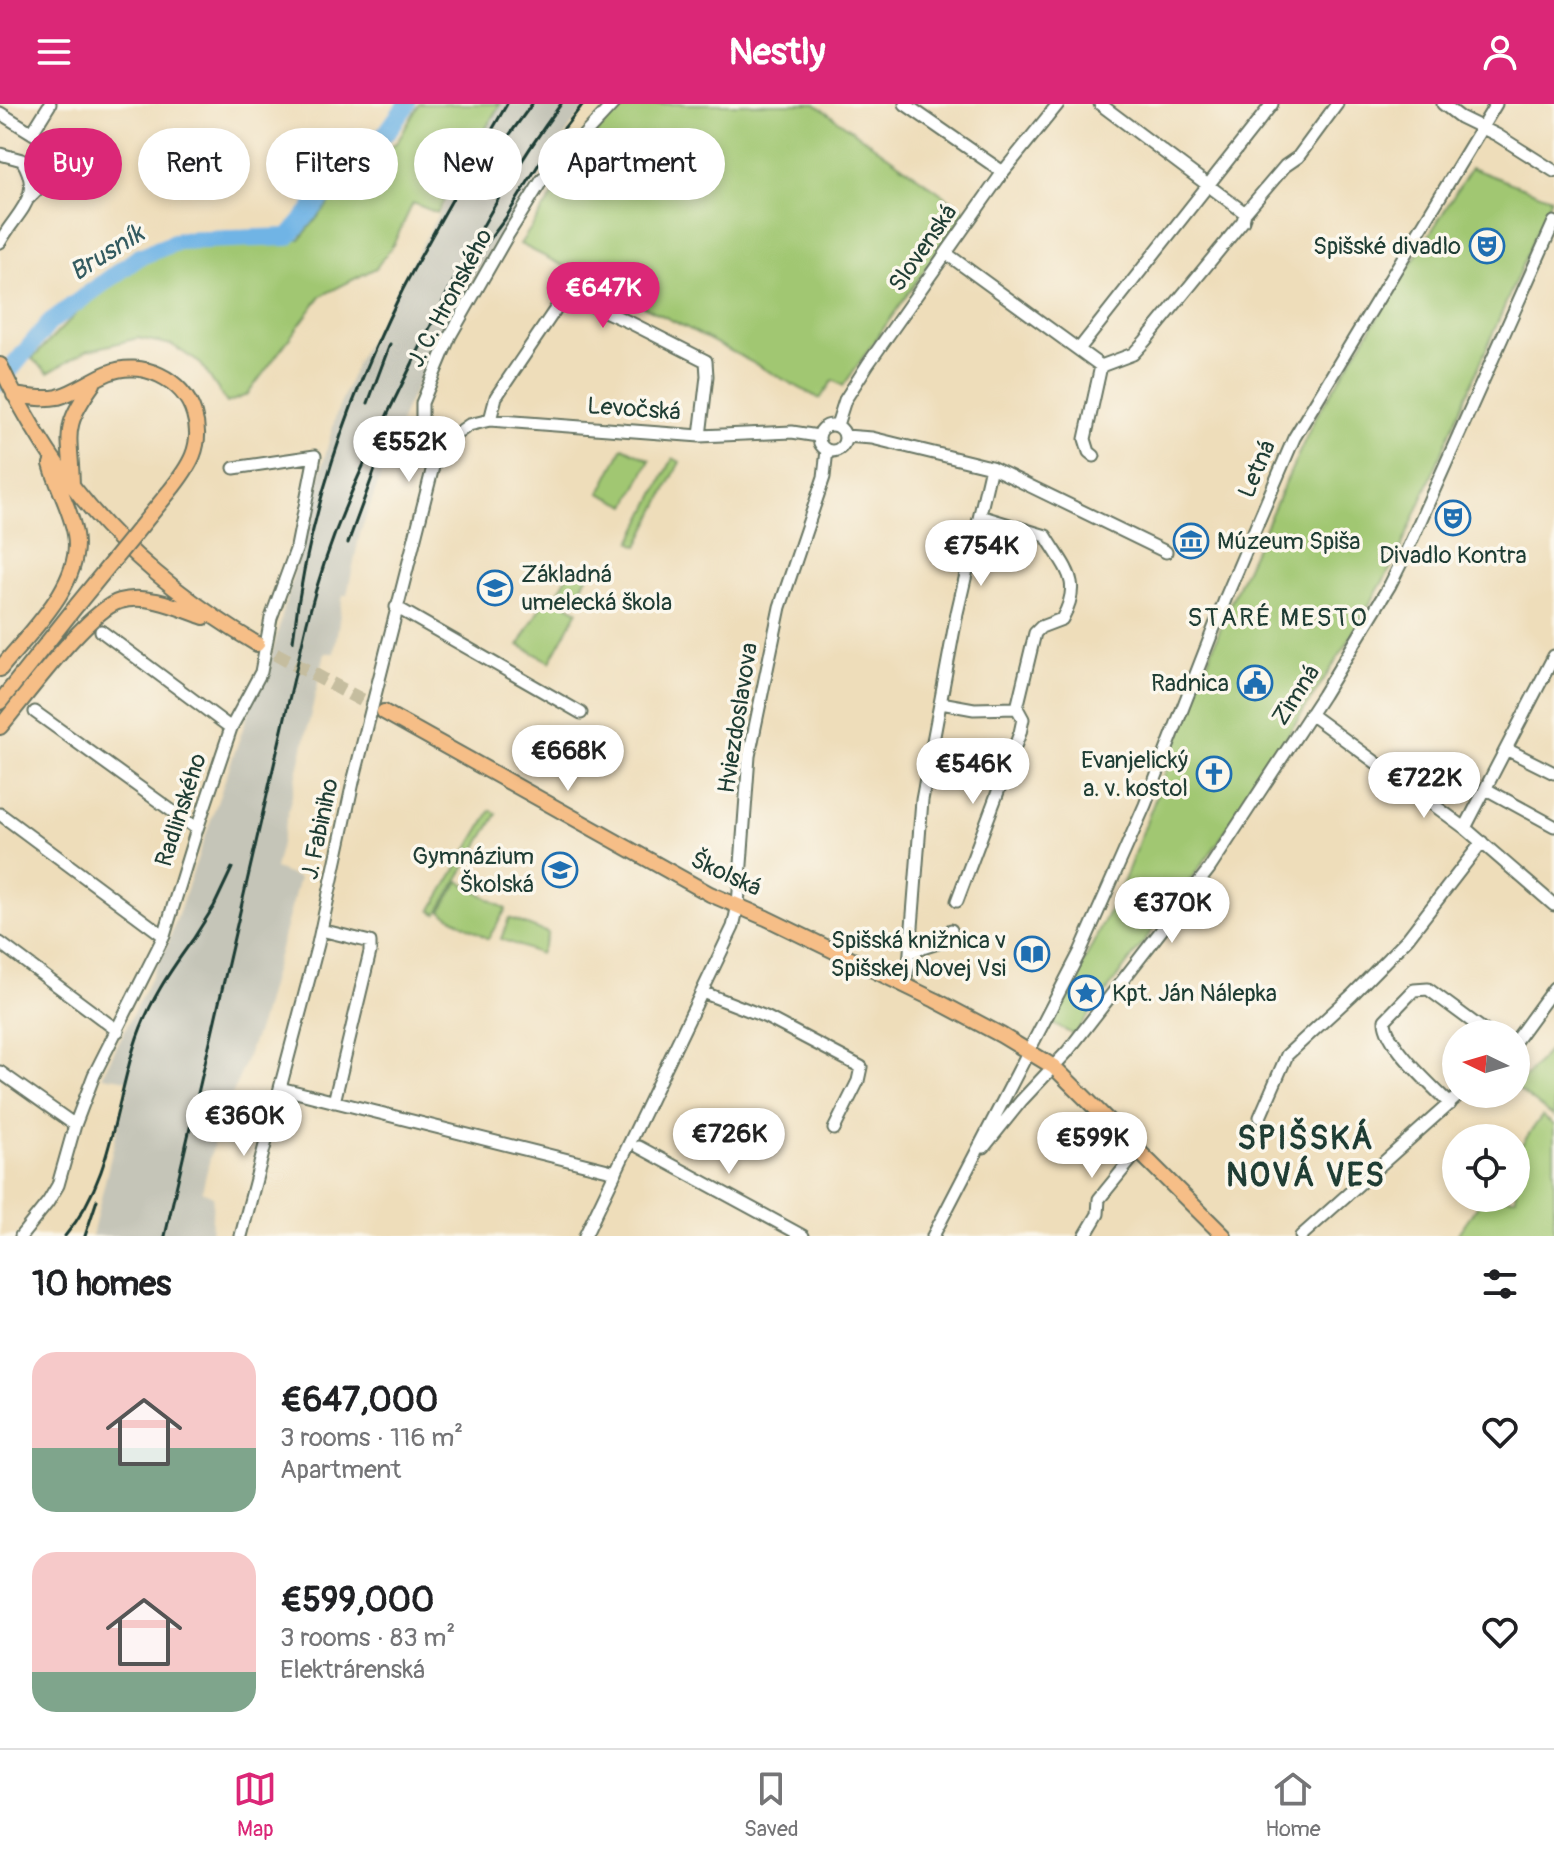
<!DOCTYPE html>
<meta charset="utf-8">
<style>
body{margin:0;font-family:Pangolin,sans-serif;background:#f6f6f6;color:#202124;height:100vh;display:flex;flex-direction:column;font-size:30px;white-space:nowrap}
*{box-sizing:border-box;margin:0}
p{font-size:26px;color:#757577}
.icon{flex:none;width:44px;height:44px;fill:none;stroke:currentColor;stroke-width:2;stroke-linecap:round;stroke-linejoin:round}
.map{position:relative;height:1132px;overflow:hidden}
.side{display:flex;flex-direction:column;background:#fff;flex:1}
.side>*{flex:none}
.guide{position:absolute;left:24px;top:24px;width:800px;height:72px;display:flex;gap:16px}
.needle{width:52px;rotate:275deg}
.buttons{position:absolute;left:1442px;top:916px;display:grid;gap:16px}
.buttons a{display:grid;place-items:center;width:88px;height:88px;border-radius:50%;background:#fff;box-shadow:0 4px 12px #0003;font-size:40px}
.price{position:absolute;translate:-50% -68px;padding:0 18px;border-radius:28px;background:#fff;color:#222;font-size:26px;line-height:52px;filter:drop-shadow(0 2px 4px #0008)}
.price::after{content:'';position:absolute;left:50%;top:48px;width:24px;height:18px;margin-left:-12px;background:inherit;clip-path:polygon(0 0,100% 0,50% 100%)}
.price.on{background:#db2777;color:#fff}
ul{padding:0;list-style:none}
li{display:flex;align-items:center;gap:24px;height:200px;padding:0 32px}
li span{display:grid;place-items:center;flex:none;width:224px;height:160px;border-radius:24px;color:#555}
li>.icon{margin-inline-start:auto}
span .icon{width:96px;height:96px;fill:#fffc;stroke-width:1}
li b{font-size:34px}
h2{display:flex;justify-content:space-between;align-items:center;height:96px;padding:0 32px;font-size:34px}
.pill{padding:0 28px;border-radius:36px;background:#fff;box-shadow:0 4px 12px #0003;font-size:28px;line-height:72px}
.pill.on{background:#db2777;color:#fff}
header{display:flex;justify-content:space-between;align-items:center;height:104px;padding:0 32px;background:#db2777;color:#fff;font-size:36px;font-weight:800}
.dock{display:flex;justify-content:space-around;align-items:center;height:112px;border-top:2px solid #e0e0e0;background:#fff;font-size:22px;color:#757577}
.dock a{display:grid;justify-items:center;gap:4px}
.dock .on{color:#db2777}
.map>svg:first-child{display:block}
.industrial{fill:#c5c5b8}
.green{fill:#a1c772;stroke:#608253;stroke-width:2}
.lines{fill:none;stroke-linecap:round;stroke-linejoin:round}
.river{stroke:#6fb4e5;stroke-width:18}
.major-tunnel{stroke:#c5bd9f;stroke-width:14;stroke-dasharray:14 7;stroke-linecap:butt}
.minor-casing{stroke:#677563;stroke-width:15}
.major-casing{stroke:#677563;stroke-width:18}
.minor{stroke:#fff;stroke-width:11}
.major{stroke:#f6be87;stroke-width:14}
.rail{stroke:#1f3d34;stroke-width:3}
.major-bridge-casing{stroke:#677563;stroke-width:18;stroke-linecap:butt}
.major-bridge{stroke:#f6be87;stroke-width:14}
.labels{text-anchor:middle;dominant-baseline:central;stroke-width:7;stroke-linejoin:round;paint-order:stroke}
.poi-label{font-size:24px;fill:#1f3d34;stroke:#fbf7ec;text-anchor:end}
.street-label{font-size:24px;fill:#1f3d34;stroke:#fbf7ec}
.water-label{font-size:26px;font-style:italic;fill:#335b60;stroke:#fbf7ec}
.neighbourhood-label{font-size:26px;letter-spacing:2px;fill:#1f3d34;stroke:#fbf7ec}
.district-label{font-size:32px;font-weight:bold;letter-spacing:2px;fill:#1f3d34;stroke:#fbf7ec}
</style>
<header><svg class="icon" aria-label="menu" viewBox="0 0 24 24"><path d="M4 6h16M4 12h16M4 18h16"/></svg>Nestly<svg class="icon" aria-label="person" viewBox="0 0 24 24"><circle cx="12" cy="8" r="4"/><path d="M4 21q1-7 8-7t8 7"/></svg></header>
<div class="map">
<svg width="1554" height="1132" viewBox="0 0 1554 1132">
<rect width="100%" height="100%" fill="#fbf7ec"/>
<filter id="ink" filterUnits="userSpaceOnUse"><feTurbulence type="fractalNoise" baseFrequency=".0125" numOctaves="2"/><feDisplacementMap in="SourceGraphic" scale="16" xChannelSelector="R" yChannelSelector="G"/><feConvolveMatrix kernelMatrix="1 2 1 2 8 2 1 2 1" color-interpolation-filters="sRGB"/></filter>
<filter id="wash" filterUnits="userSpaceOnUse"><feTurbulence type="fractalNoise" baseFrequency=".006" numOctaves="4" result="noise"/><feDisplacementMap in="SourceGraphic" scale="32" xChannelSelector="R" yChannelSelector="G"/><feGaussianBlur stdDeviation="1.8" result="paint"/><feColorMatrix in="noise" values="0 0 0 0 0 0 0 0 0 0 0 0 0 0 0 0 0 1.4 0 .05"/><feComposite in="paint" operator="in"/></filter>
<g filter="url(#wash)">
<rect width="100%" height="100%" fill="#eeddba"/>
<path class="industrial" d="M 500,0 L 589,0 L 574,18 L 494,141 L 449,216 L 405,306 L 360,429 L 347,491 L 343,491 L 334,549 L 325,549 L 275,765 L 299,774 L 260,919 L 214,1038 L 202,1087 L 213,1092 L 211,1132 L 92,1132 L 129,976 L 102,972 L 168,839 L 250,604 L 267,568 L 336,311 L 358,255 Z"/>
<path class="green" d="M 419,0 L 500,0 L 437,109 L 413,99 L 394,139 L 376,164 L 321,192 L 247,291 L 227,299 L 201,260 L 172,241 L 138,234 L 86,247 L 48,269 L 32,255 L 89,196 L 168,142 L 300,135 L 347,77 L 398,37 Z
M 620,0 L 815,0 L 966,107 L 843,282 L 833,276 L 820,295 L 699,230 L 520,140 L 591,35 Z
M 1471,64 L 1551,94 L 1397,453 L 1345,543 L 1217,740 L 1074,931 L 1053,920 L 1123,779 L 1229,502 L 1315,314 Z
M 623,343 L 650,356 L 627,402 L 600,389 Z
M 673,354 L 680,358 L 638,442 L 631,438 Z
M 574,460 L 589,469 L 573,498 L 558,489 Z
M 548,490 L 578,507 L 550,558 L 519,541 Z
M 491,706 L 497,710 L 437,810 L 431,807 Z
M 459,777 L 506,805 L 488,835 L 441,807 Z
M 509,814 L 548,829 L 540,850 L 501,835 Z
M 1554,940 L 1554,1013 L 1516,984 Z
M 1542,1012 L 1554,1021 L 1554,1132 L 1456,1132 L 1483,1094 L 1516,1094 L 1516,1048 Z"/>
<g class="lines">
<path class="river" d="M 0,278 L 50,218 L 139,153 L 179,137 L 288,133 L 363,46 L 387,28 L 407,0"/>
</g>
</g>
<g filter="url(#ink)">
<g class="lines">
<path class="major-tunnel" d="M 257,540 L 384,608"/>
<g class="minor-casing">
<path id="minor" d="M 905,0 L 1003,68
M 1100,0 L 1245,109
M 1443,0 L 1460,13 L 1497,31 L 1554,67
M 0,9 L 89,64
M 32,29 L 50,0
M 0,50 L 22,56 C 45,93 16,108 0,138
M 28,66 L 42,62 L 57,45
M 29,94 L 70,52
M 947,150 L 1101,262 L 1085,335 L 1089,348 L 1094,352
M 1079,245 L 1272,0
M 1101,262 L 1133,250 L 1145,237 L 1243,117 L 1245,109 L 1285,62 L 1298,53 L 1337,0
M 490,316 L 496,293 L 559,200 L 573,193 L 631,219 L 706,257 L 707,272 L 700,332
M819 334a13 13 0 1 1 26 0a13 13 0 1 1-26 0Z
M 837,321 L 845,296 L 868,260 L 1003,68 L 1058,0
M 845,332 L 872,334 L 991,363 L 1166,448
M 450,333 L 422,317 L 422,299 L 450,232 L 507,132 L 542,76 L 613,0
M 980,412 L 1046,432 C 1066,466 1083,477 1062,515 L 1041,523 L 1035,529 L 1017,604
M 396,503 L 581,609
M 101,527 L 231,624
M 941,599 L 974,605 L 1017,604
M 35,608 L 197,725
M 1310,610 L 1465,724 L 1554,801
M 1506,645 L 1554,669
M 1486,685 L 1554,722
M 0,710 L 164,832
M 1465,724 L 1554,552
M 957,797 L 1020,629 L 1023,615 L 1017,604
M 321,826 L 370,838 L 370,848 L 334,998
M 0,839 L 118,927
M 910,848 L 947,836 L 951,826
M 904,881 L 909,861 L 922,696 L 957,509 L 991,363
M 702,888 L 766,913 L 861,963 L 858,977 L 834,1025
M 1516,936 L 1554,884
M 0,968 L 75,1021
M 280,984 L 616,1068
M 1450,1000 C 1433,983 1384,939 1385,916 L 1414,886 L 1428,885 L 1489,930
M 1260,1013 L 1287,951 L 1352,891 L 1408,834 L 1482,738
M 639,1043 L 803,1132
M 984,1043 L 1021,997 L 1067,948 L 1209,765 L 1323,591 L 1390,481 L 1404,453 L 1554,118
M 21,1132 L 48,1098 L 58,1081 L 75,1021 L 94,971 L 164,832 L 197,725 L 231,624 L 261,568 L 271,514 L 297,443 L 315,352 L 234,364
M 241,1132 L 318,840 L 353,678 L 438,343 L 469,321 L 490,316 L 700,332 L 792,328 L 818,332
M 585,1132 L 733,823 L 738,801 L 749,652 L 780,503 L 824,373 L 827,346
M 933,1132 L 1080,848 L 1145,701 L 1226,493 L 1294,334 L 1496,0
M 1085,1132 L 1098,1110 L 1099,1095 L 1139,1046
M 1301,1132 L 1460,990"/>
</g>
<g class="major-casing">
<path id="major" d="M 0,261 C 59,387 137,469 257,540
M 14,291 C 28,293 44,296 58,293 C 76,288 91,276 108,269 C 141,255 184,275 194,310 C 204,342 189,363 169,388
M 72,382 C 71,329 60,326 93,280
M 0,565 C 29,529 84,479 75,430 C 71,406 57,383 51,360
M 0,598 L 77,501
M 384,608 L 710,790 L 766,814 L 935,896 L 1001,931 L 1054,963 L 1224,1132
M 0,623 C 24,595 88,506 120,497 C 147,489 179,504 204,513"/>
</g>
<use href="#minor" class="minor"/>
<use href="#major" class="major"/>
<path class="rail" d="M 475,78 L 532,0
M 475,155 L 505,115 L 550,42 L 583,0
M 368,299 L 390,240
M 348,439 L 388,330
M 293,537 C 307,415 348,295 403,185 C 436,122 472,61 507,0
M 192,837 L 214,802 L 232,764
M 65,1132 C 111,1077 114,1008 134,943 C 147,900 171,865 197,830
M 85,1132 L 97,1096
M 165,1132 L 307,518 C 331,423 367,352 410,264 C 454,173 500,82 561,0"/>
<g class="major-bridge-casing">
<path id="major-bridge" d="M 77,501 L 169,388"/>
</g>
<use href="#major-bridge" class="major-bridge"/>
</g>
</g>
<defs>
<g id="theatre-ring" transform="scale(1.8)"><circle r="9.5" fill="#fbf7ec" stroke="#1f6fb2" stroke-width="1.5"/><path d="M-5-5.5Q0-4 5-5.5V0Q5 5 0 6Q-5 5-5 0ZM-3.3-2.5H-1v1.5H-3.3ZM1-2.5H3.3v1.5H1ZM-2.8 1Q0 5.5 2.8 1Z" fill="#1f6fb2"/></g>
<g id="museum-ring" transform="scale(1.8)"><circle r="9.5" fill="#fbf7ec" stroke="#1f6fb2" stroke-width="1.5"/><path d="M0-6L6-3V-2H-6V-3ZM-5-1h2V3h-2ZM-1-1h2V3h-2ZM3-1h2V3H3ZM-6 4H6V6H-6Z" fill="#1f6fb2"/></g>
<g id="school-ring" transform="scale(1.8)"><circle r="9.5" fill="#fbf7ec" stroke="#1f6fb2" stroke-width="1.5"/><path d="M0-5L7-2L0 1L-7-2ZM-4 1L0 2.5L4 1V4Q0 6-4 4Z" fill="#1f6fb2"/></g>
<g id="civic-ring" transform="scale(1.8)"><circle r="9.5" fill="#fbf7ec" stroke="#1f6fb2" stroke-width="1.5"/><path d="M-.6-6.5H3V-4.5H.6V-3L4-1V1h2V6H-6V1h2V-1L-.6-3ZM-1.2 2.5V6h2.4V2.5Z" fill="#1f6fb2"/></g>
<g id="church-ring" transform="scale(1.8)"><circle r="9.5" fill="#fbf7ec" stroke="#1f6fb2" stroke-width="1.5"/><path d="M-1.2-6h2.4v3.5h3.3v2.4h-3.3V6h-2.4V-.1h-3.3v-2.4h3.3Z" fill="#1f6fb2"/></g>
<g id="library-ring" transform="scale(1.8)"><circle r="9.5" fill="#fbf7ec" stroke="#1f6fb2" stroke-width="1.5"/><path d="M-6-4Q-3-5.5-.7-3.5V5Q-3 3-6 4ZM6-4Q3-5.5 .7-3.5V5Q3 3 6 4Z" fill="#1f6fb2"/></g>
<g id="sight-ring" transform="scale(1.8)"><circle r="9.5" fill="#fbf7ec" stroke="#1f6fb2" stroke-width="1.5"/><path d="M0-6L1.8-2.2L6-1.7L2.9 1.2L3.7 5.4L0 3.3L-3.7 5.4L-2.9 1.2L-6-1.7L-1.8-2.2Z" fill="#1f6fb2"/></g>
</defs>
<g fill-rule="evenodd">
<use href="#theatre-ring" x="1487" y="142"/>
<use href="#theatre-ring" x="1453" y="414"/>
<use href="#museum-ring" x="1191" y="437"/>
<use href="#school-ring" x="495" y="484"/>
<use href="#civic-ring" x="1255" y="579"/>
<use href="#church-ring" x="1214" y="670"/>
<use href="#school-ring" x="560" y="766"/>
<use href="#library-ring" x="1032" y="850"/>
<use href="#sight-ring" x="1086" y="889"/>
</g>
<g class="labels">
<g class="poi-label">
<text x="1461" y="142">Spišské divadlo</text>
<text x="1217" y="437" text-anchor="start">Múzeum Spiša</text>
<text x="1453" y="451" text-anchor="middle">Divadlo Kontra</text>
<text x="521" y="470" text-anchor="start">Základná<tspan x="521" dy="28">umelecká škola</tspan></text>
<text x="1229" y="579">Radnica</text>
<text x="1188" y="656">Evanjelický<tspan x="1188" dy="28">a. v. kostol</tspan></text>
<text x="534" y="752">Gymnázium<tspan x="534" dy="28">Školská</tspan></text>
<text x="1006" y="836">Spišská knižnica v<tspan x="1006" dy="28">Spišskej Novej Vsi</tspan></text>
<text x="1112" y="889" text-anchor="start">Kpt. Ján Nálepka</text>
</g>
<g class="street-label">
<text transform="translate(923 144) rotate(-55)">Slovenská</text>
<text transform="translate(450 194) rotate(-62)">J. C. Hronského</text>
<text transform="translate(634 305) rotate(4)">Levočská</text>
<text transform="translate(1257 365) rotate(-67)">Letná</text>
<text transform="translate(1296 591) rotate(-57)">Zimná</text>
<text transform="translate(738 614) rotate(-81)">Hviezdoslavova</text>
<text transform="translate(181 706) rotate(-72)">Radlinského</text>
<text transform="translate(320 725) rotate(-78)">J. Fabiniho</text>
<text transform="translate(726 770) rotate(25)">Školská</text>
</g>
<g class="water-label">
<text transform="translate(107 149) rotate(-32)">Brusník</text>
</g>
<g class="neighbourhood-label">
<text x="1278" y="514">STARÉ MESTO</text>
</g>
<g class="district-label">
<text x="1306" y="1035">SPIŠSKÁ<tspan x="1306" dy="37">NOVÁ VES</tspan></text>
</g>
</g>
</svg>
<div class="buttons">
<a><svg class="needle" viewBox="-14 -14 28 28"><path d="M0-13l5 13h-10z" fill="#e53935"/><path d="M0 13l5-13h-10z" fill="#757577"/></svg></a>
<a><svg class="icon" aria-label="locate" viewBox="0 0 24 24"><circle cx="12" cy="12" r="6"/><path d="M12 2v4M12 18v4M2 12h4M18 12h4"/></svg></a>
</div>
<b class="price on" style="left:603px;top:226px">€647K</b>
<b class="price" style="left:409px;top:380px">€552K</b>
<b class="price" style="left:981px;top:484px">€754K</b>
<b class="price" style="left:568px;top:689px">€668K</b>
<b class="price" style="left:973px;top:702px">€546K</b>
<b class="price" style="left:1424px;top:716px">€722K</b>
<b class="price" style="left:1172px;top:841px">€370K</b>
<b class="price" style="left:244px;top:1054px">€360K</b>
<b class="price" style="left:729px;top:1072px">€726K</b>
<b class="price" style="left:1092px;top:1076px">€599K</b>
<div class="guide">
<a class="pill on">Buy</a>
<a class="pill">Rent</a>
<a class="pill">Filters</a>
<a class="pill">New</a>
<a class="pill">Apartment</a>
</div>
</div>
<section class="side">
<h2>10 homes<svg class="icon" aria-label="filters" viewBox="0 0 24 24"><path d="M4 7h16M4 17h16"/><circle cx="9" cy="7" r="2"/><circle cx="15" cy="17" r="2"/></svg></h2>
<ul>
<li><span style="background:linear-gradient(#f6c9c9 60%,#7fa58c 0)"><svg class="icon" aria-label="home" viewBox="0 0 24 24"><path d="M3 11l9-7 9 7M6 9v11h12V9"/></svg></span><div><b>€647,000</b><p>3 rooms · 116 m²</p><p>Apartment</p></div><svg class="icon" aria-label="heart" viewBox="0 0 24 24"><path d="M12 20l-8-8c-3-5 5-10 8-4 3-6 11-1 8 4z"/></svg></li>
<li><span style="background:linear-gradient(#f6c9c9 75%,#7fa58c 0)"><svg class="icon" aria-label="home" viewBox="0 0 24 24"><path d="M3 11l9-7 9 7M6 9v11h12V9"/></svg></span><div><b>€599,000</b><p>3 rooms · 83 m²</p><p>Elektrárenská</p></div><svg class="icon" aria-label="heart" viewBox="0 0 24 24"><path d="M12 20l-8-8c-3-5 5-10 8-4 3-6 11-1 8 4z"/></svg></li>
</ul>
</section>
<nav class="dock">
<a class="on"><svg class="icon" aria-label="map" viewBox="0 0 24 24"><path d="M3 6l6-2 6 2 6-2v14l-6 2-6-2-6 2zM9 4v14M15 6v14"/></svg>Map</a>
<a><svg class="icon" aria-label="saved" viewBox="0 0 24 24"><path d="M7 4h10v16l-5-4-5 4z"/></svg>Saved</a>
<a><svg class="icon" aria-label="home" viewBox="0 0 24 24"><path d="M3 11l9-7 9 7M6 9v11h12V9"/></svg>Home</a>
</nav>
